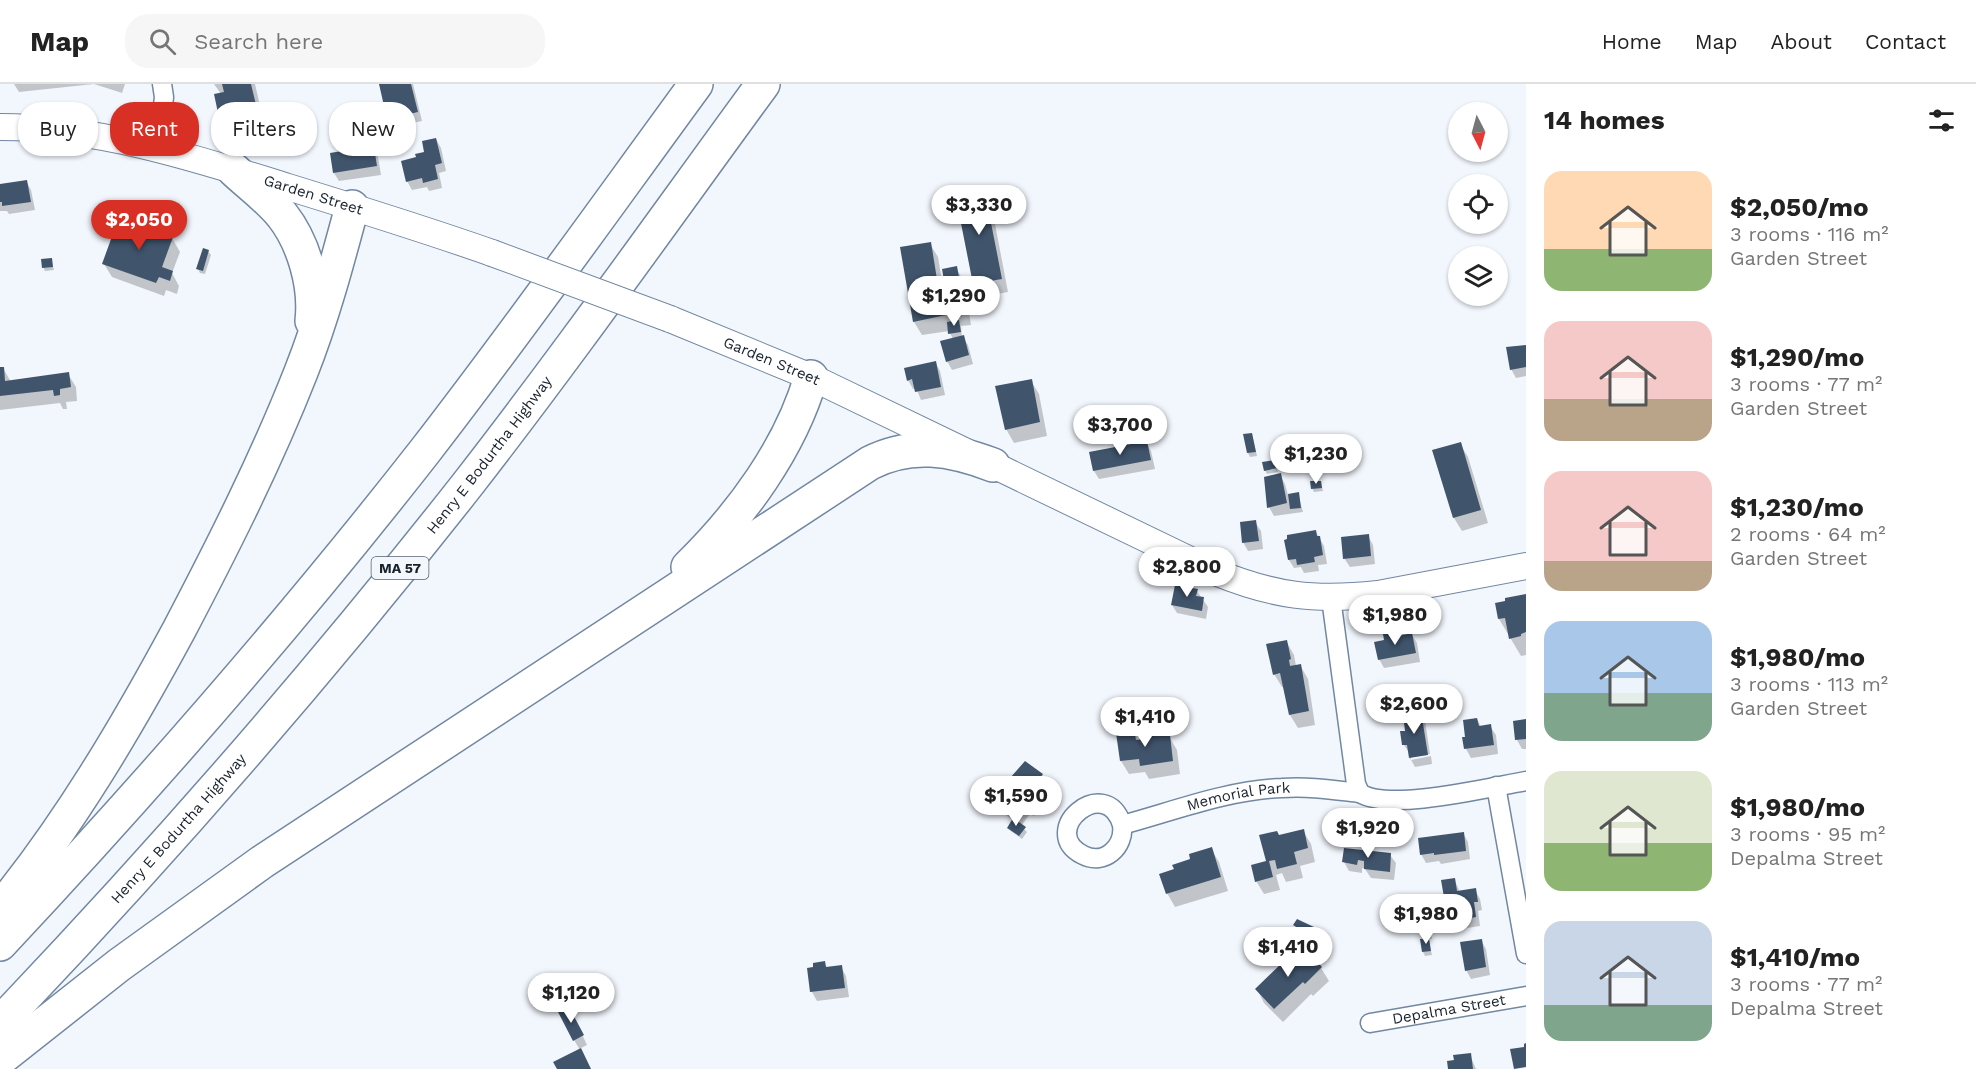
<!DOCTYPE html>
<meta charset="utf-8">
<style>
body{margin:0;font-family:"Work Sans",sans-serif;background:#f6f6f6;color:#222;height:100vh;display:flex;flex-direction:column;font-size:22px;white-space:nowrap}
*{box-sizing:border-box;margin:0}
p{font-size:20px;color:#767676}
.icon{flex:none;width:33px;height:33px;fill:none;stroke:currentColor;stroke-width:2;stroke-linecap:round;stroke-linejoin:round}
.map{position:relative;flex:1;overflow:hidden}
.panel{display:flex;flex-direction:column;background:#fff;width:450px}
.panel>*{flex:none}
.banner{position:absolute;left:18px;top:18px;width:570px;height:54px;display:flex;gap:12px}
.needle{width:39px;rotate:174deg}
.tools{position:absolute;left:1448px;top:18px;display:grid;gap:12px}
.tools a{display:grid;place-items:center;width:60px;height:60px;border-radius:50%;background:#fff;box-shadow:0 2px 4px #0004;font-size:30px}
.price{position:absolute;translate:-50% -51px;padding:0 14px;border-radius:21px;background:#fff;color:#222;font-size:20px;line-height:39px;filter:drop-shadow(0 2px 3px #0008)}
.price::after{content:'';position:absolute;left:50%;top:36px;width:18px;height:14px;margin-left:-9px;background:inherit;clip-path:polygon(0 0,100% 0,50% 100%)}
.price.on{background:#d93025;color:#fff}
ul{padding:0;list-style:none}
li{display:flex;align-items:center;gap:18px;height:150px;padding:0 18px}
li span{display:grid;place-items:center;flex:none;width:168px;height:120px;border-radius:18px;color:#555}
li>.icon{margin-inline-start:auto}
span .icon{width:72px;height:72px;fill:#fffc;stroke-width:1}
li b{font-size:26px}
h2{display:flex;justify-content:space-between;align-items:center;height:72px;padding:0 18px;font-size:26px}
.pill{padding:0 21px;border-radius:24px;background:#fff;box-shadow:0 2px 4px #0004;font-size:21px;line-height:54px}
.pill.on{background:#d93025;color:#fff}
header{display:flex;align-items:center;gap:36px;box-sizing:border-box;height:84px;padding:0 30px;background:#fff;border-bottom:2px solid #e0e0e0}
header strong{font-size:28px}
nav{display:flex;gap:33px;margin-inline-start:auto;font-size:21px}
.search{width:420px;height:54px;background:#f6f6f6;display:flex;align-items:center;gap:15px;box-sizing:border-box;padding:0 21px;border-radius:24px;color:#767676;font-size:22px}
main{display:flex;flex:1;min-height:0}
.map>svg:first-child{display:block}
.shadow{fill:#0003}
.building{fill:#40546c}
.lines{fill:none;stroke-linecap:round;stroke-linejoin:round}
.street-casing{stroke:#7287a1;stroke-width:21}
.secondary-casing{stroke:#7287a1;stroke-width:28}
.highway-casing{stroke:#7287a1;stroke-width:36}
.street{stroke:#fff;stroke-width:18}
.secondary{stroke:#fff;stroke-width:26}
.highway{stroke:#fff;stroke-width:33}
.secondary-bridge-casing{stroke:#7287a1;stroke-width:28;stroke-linecap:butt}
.secondary-bridge{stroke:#fff;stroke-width:26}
.labels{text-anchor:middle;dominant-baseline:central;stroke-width:6;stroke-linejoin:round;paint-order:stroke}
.shield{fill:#f2f7fd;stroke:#59616a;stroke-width:1.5}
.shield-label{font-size:14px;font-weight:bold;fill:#18212b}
.street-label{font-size:15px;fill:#18212b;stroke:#f2f7fd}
</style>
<header>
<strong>Map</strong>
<div class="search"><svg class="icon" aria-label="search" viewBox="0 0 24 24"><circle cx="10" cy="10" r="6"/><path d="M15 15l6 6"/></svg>Search here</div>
<nav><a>Home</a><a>Map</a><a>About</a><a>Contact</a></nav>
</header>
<main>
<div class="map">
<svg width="1526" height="985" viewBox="0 0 1526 985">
<rect width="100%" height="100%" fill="#f2f7fd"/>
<path class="shadow" d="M 14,0 L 125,0 L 122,9 L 94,0 L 19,8 Z
M 214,0 L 255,0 L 264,39 L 238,45 L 235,40 L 227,42 L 219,29 L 221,10 Z
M 381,0 L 413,0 L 422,37 L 394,43 L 388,34 Z
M 436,55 L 441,64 L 446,87 L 439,89 L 442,104 L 429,107 L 427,103 L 412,106 L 407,97 L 418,74 L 426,69 Z
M 373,65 L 378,73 L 381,91 L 339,97 L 334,89 L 353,67 L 357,73 Z
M 26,97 L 31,106 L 35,126 L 9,130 L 7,127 L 0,127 L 0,101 Z
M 983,105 L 991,119 L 1008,208 L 982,213 L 974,200 L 957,110 Z
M 172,154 L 180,168 L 172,189 L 179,202 L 177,210 L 166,206 L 164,212 L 112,193 L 104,180 Z
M 930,160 L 938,173 L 945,215 L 948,214 L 956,184 L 964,198 L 971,241 L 961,242 L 962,253 L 968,261 L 973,280 L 952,286 L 947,277 L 953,255 L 949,247 L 922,251 L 914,238 Z
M 208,167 L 211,171 L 205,190 L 200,189 L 198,185 Z
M 51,175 L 54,186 L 45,187 L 43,183 Z
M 1526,262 L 1526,292 L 1516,294 L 1511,285 Z
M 935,278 L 940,287 L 945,311 L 921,316 L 916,304 L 913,305 L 908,296 Z
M 3,284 L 11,298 L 68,290 L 76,303 L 77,317 L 66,318 L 67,325 L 63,325 L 60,319 L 0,326 L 0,285 Z
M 1031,297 L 1039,310 L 1047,352 L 1014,359 L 1006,345 Z
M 1252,350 L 1257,372 L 1250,373 L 1248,369 Z
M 1146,358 L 1151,367 L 1155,385 L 1099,395 L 1094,387 Z
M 1460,360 L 1468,373 L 1488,439 L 1462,447 L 1454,434 L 1434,367 Z
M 1275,378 L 1278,388 L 1267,390 L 1265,386 Z
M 1280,391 L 1285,400 L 1288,411 L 1298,410 L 1303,428 L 1274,432 L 1269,423 Z
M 1321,398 L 1323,407 L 1314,408 L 1312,404 Z
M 1255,438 L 1261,447 L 1263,465 L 1248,467 L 1243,458 Z
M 1316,448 L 1324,462 L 1327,480 L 1318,481 L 1319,487 L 1304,489 L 1301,483 L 1294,484 L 1289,476 Z
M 1368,452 L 1373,461 L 1375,480 L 1350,483 L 1344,474 Z
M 1197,507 L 1208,523 L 1206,535 L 1177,529 L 1172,521 Z
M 1526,511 L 1526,571 L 1521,572 L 1499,535 Z
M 1396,549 L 1399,553 L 1412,551 L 1417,559 L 1420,578 L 1384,584 L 1379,575 L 1385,557 Z
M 1286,557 L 1294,571 L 1296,582 L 1300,581 L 1308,595 L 1315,641 L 1298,644 L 1290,631 L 1284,603 L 1282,603 L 1274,590 Z
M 1420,628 L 1425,637 L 1430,670 L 1411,673 L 1411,676 L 1431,672 L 1432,680 L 1415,683 L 1410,674 L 1410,670 L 1404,661 Z
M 1477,635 L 1481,643 L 1490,642 L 1496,651 L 1498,670 L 1471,674 L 1466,665 L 1464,654 Z
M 1526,637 L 1526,665 L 1522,665 L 1517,656 L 1514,638 Z
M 1134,648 L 1139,658 L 1169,652 L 1177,666 L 1180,690 L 1149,695 L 1145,688 L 1129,690 L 1121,677 Z
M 1042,691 L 1049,705 L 1043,713 L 1047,720 L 1045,724 L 1042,722 L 1034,732 L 1030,730 L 1021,742 L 1027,748 L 1022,755 L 1011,747 L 1009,744 L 1013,737 L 1005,730 L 997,717 Z
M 1303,747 L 1311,760 L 1315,778 L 1300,782 L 1303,794 L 1286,798 L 1282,789 L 1276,791 L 1280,806 L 1264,810 L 1256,797 L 1268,778 L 1279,753 Z
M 1463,749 L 1468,758 L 1470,775 L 1441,780 L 1439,777 L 1426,779 L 1421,770 Z
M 1211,765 L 1219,778 L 1228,807 L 1175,823 L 1167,809 L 1192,776 Z
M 1390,771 L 1396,779 L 1394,796 L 1371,794 L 1365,785 L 1362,784 L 1362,789 L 1349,787 L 1344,778 Z
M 1454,795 L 1460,808 L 1475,806 L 1480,815 L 1482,826 L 1478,827 L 1480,842 L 1454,846 L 1449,837 L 1449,824 L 1446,819 L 1443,797 Z
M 1295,841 L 1313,845 L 1315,848 L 1311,854 L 1297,845 Z
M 1429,842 L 1432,855 L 1428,855 L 1432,871 L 1425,872 L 1423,868 L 1427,856 L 1425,851 Z
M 1481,856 L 1486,865 L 1490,891 L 1471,895 L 1466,886 Z
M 824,879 L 828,885 L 841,883 L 846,892 L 849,913 L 817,917 L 812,908 L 809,885 Z
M 1288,881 L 1321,884 L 1329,897 L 1313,912 L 1311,910 L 1283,938 L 1264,919 L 1257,905 Z
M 574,933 L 587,961 L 579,965 L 591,985 L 558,985 L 580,966 L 574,956 Z
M 1470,971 L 1476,985 L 1450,985 L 1455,977 Z"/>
<path class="building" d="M 222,0 L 251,0 L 257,25 L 229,32 L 228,27 L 218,29 L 214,10 L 224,8 Z
M 379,0 L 411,0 L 418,28 L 387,35 Z
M 436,54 L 442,79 L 435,81 L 438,95 L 423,99 L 422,94 L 406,98 L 401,77 L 416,73 L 415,70 L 424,68 L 422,57 Z
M 374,63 L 377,82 L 333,89 L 330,69 L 354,65 L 355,72 L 362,70 L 361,65 Z
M 27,96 L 31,118 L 2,122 L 2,118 L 0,118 L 0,100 Z
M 984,103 L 1002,195 L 973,200 L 955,109 Z
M 119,133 L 173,153 L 162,183 L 173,187 L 170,197 L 159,193 L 156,199 L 102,180 Z
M 931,158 L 940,214 L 947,213 L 942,185 L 957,182 L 965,227 L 913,238 L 900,163 Z
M 203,164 L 209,166 L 203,187 L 196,185 Z
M 52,174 L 53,183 L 42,184 L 41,175 Z
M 959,236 L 961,248 L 948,250 L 947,238 Z
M 964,251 L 969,271 L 946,278 L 940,257 Z
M 1526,261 L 1526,283 L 1510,286 L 1506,263 Z
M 936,277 L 941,303 L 915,308 L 912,295 L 907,297 L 904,284 Z
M 0,283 L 4,283 L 5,297 L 69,288 L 71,303 L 60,305 L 60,311 L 54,312 L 53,306 L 0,312 Z
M 1032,295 L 1040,338 L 1005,346 L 995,302 Z
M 1252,349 L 1256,368 L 1247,369 L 1243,350 Z
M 1147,357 L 1151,376 L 1093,387 L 1089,368 Z
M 1461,358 L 1481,426 L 1453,434 L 1432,366 Z
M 1275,376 L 1277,384 L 1264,387 L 1262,378 Z
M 1281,389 L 1287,419 L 1267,424 L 1264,393 Z
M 1310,397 L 1321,397 L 1322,404 L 1311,405 Z
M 1299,408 L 1301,424 L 1290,425 L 1288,410 Z
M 1256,436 L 1259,457 L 1242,459 L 1240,438 Z
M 1316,446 L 1317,452 L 1320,452 L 1323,471 L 1314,473 L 1315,478 L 1297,481 L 1296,475 L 1288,476 L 1284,456 L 1287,455 L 1287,451 Z
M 1369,450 L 1371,472 L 1343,475 L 1341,453 Z
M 1175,501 L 1198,505 L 1196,512 L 1204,513 L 1202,527 L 1171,521 Z
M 1526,510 L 1526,548 L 1521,550 L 1521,552 L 1509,555 L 1505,534 L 1498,535 L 1495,519 L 1505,517 L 1505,514 Z
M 1397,547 L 1398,552 L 1412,549 L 1416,569 L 1378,576 L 1374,558 L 1384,556 L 1383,550 Z
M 1287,556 L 1291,575 L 1289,576 L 1290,582 L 1301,580 L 1309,627 L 1289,631 L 1280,589 L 1273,591 L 1266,560 Z
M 1421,627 L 1428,671 L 1409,674 L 1407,661 L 1402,661 L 1400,647 L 1405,647 L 1403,630 Z
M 1477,634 L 1479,642 L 1491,640 L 1494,661 L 1464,665 L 1462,653 L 1465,653 L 1463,636 Z
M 1526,635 L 1526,655 L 1515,656 L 1513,637 Z
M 1134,646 L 1136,656 L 1150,654 L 1150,651 L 1170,651 L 1173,677 L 1140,682 L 1139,675 L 1120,677 L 1116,649 Z
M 1025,677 L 1043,690 L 1035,701 L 1041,706 L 1037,712 L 1033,710 L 1026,720 L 1022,717 L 1013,730 L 995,717 L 1004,705 L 1002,703 Z
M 1013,734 L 1026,743 L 1019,752 L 1007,744 Z
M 1304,745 L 1308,764 L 1294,768 L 1297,780 L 1277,785 L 1275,776 L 1269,777 L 1273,793 L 1255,798 L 1251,781 L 1266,777 L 1259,751 L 1277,747 L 1279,751 Z
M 1464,748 L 1466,767 L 1434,771 L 1434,769 L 1420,771 L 1418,754 Z
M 1212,763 L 1221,793 L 1166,810 L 1159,790 L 1174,785 L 1172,781 L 1190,775 L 1189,770 Z
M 1344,764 L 1391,769 L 1390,788 L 1364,785 L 1364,777 L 1358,776 L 1357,781 L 1342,778 Z
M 1455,794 L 1457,807 L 1476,804 L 1478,818 L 1474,818 L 1476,833 L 1447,838 L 1445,823 L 1453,822 L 1452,818 L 1445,819 L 1441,796 Z
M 1297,835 L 1314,843 L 1309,851 L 1293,841 Z
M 1430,840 L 1431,851 L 1423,852 L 1422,841 Z
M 1429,854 L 1431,867 L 1422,868 L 1420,855 Z
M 1482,855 L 1486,883 L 1465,887 L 1460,858 Z
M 1304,864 L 1322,883 L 1305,900 L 1303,898 L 1274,925 L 1255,905 L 1285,876 L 1288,879 Z
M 825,877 L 826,883 L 842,881 L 845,904 L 810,908 L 807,884 L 813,883 L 813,879 Z
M 569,923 L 584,951 L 573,957 L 558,928 Z
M 1526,959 L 1526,983 L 1514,985 L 1510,965 L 1524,963 L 1524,960 Z
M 581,964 L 591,985 L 557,985 L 553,978 Z
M 1471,969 L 1473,985 L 1448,985 L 1447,977 L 1454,976 L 1453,971 Z"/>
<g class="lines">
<g class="street-casing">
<g id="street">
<path d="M 158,65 L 164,13 L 162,0"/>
<path d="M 1331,514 L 1356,700 L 1360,709 C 1389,728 1490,703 1526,697"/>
<path d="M 1496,702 L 1526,870"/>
<path id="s1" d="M 1122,741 C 1106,688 1036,747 1083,771 C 1104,782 1125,763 1122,741 C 1174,727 1228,706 1282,704 C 1309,702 1334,706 1360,709"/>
<path id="s2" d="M 1370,939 L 1526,912"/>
</g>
</g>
<g class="secondary-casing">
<g id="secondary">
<path id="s3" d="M 0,43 C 99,43 195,74 288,103 C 356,124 424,145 492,169"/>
<path id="s4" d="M 670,235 L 811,293 L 1215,488 C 1274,512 1314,517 1378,510 L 1526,482"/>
</g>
</g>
<g class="highway-casing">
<g id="highway">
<path d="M 234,86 C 250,101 268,114 282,131 C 304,159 316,202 312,237"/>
<path d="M 688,483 C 741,431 790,365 811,293"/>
<path d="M 0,825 C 70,739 126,644 179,546 C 223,462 266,377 301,288 C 322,235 337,179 352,123"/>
<path d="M 0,860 C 147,703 292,537 425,367 C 518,247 606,123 696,0"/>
<path id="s5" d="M 0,939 C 164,767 320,588 467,401 C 569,270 665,134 763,0"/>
<path d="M 0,975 L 119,881 L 262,778 L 870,379 C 911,358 951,365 993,381"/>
</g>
</g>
<use href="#street" class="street"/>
<use href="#secondary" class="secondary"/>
<use href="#highway" class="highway"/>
<g class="secondary-bridge-casing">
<path id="secondary-bridge" d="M 492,169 L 670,235"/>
</g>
<use href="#secondary-bridge" class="secondary-bridge"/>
</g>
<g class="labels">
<rect class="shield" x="371.5" y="473" width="57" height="22" rx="4.5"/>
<g class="shield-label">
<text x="400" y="484">MA 57</text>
</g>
<g class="street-label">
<text stroke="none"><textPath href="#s3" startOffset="322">Garden Street</textPath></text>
<text stroke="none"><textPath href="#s4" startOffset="110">Garden Street</textPath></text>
<text stroke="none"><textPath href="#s5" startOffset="750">Henry E Bodurtha Highway</textPath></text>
<text stroke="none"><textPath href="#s1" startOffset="291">Memorial Park</textPath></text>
<text stroke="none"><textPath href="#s5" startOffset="264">Henry E Bodurtha Highway</textPath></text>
<text stroke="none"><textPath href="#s2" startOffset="80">Depalma Street</textPath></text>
</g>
</g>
</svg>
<div class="tools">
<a><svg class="needle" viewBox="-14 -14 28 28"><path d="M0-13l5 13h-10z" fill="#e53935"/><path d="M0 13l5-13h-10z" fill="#767676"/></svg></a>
<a><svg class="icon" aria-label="locate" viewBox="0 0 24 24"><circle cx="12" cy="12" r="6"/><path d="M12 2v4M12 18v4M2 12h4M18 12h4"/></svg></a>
<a><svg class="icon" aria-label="layers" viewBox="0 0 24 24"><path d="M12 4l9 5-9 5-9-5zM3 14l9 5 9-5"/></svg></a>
</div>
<b class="price" style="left:979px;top:152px">$3,330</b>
<b class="price on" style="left:139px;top:167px">$2,050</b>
<b class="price" style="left:954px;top:243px">$1,290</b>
<b class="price" style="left:1120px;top:372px">$3,700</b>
<b class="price" style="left:1316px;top:401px">$1,230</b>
<b class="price" style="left:1187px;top:514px">$2,800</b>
<b class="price" style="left:1395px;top:562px">$1,980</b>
<b class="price" style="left:1414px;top:651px">$2,600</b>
<b class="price" style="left:1145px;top:664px">$1,410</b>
<b class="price" style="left:1016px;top:743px">$1,590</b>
<b class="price" style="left:1368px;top:775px">$1,920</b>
<b class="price" style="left:1426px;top:861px">$1,980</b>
<b class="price" style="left:1288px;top:894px">$1,410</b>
<b class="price" style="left:571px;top:940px">$1,120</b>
<div class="banner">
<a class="pill">Buy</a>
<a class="pill on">Rent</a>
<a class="pill">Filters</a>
<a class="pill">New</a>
</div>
</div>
<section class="panel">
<h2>14 homes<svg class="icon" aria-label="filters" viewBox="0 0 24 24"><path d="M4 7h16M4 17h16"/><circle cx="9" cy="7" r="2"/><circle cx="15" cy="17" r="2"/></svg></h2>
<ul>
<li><span style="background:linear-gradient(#ffd9b3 65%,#8fb573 0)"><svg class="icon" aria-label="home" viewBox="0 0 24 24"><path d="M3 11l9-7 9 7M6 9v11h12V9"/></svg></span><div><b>$2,050/mo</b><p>3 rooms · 116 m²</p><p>Garden Street</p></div></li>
<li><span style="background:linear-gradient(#f6c9c9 65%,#b9a48a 0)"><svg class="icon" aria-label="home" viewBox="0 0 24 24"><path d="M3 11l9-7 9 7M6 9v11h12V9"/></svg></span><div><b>$1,290/mo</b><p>3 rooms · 77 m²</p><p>Garden Street</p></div></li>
<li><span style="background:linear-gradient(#f6c9c9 75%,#b9a48a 0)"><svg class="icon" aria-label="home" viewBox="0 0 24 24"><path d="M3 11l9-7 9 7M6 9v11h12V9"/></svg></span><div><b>$1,230/mo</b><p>2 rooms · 64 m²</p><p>Garden Street</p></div></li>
<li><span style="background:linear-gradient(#a9c7e8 60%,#7fa58c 0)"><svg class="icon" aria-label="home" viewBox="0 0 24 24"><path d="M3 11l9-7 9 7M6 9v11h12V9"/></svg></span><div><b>$1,980/mo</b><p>3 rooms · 113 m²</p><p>Garden Street</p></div></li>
<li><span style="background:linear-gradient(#dfe7d0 60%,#8fb573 0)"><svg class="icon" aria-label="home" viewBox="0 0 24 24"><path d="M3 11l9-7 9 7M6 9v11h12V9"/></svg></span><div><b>$1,980/mo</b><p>3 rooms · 95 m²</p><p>Depalma Street</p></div></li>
<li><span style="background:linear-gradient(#c9d6e8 70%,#7fa58c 0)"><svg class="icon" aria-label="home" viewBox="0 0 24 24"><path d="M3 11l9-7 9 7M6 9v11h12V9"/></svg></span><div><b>$1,410/mo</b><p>3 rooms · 77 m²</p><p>Depalma Street</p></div></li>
</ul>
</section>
</main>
